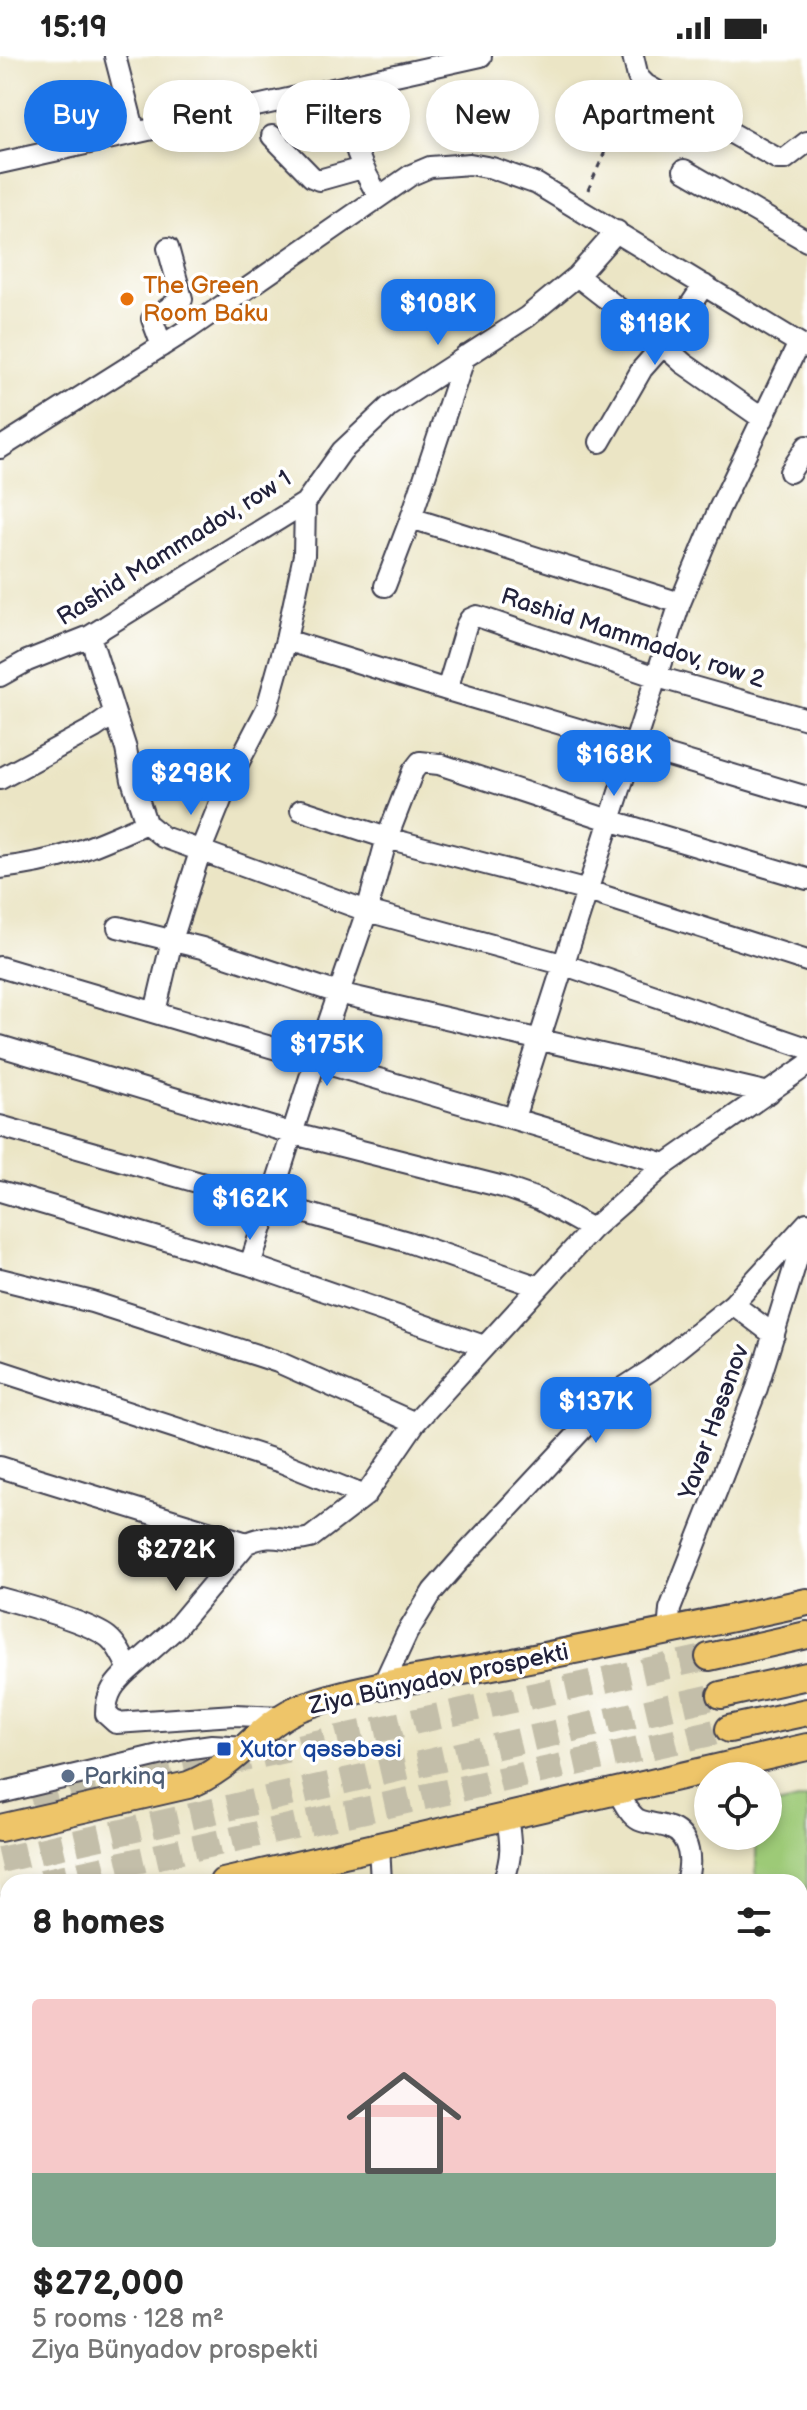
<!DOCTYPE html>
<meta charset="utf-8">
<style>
body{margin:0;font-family:"Balsamiq Sans",sans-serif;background:#f2f2f2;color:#222;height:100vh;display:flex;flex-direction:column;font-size:30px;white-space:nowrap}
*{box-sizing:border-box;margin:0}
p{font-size:26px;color:#767676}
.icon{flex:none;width:44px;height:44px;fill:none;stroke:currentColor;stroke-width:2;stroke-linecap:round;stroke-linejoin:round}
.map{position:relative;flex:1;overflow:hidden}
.details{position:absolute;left:0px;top:1818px;width:808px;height:536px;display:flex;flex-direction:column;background:#fff;border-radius:24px 24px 0 0;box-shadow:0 4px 12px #0003}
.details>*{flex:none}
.hud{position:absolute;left:24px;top:24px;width:760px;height:72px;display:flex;gap:16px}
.controls{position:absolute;left:694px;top:1706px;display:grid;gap:16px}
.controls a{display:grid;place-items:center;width:88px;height:88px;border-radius:50%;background:#fff;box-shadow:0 4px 12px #0003;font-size:40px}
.price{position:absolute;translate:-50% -68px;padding:0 18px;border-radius:16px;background:#1a73e8;color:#fff;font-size:26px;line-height:52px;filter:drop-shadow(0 2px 4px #0008)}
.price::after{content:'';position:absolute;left:50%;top:48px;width:24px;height:18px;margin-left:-12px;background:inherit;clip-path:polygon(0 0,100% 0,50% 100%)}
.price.selected{background:#222;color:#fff}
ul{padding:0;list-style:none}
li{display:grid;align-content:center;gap:16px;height:424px;padding:0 32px}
li span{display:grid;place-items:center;height:248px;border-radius:8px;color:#555}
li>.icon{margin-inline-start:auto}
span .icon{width:144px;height:144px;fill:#fffc;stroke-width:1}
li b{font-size:34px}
h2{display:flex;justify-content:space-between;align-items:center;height:96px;padding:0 32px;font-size:34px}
.tag{padding:0 28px;border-radius:36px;background:#fff;box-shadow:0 4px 12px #0003;font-size:28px;line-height:72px}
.tag.selected{background:#1a73e8;color:#fff}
.status{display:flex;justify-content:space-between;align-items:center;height:56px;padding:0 40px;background:#fff;direction:ltr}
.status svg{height:22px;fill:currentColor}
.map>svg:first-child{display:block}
.green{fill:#9dca77;stroke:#607659;stroke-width:2}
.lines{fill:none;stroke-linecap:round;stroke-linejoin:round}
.major-tunnel{stroke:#c3bea9;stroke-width:26;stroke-dasharray:26 13;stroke-linecap:butt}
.minor-casing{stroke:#403f50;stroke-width:24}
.major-casing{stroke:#403f50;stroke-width:30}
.path{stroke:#403f50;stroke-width:3;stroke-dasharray:6 6;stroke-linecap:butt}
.minor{stroke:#fff;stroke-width:20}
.major{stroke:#eec569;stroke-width:26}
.food-dot{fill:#e8710a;stroke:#fff;stroke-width:3}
.transit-dot{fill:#1a4fb4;stroke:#fff;stroke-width:3}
.service-dot{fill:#5c6f8a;stroke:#fff;stroke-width:3}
.labels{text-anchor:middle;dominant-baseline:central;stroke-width:7;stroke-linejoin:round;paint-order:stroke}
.food-label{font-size:24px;fill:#c56008;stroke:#fff;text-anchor:start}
.street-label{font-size:24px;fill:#22223b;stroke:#fff}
.transit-label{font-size:24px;fill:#164399;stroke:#fff;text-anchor:start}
.service-label{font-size:24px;fill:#4e5e75;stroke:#fff;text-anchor:start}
</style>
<div class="status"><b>15:19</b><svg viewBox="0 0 49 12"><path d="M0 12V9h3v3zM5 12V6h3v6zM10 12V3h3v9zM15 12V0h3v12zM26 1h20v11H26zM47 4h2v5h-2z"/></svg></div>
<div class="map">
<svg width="807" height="2354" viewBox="0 0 807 2354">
<rect width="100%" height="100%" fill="#fff"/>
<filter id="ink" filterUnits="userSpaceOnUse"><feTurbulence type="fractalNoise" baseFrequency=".0125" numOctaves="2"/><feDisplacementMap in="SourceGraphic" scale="16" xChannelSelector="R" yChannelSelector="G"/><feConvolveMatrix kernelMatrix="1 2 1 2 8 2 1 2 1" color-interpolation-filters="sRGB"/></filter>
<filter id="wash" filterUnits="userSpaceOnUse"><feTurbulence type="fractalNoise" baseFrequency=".006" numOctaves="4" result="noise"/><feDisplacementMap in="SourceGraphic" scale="32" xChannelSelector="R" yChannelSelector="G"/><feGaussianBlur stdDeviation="1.8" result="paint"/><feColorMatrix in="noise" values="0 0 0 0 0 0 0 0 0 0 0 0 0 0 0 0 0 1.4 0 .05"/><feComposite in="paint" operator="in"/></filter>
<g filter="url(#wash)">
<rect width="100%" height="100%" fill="#ebe5c5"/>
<path class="green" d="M 807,1742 L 807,2185 L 800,2187 L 800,1826 L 756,1826 L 756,1780 L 768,1780 L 768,1751 Z
M 807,2204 L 807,2354 L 736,2354 L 734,2346 L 800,2346 L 800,2206 Z"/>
</g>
<g filter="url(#ink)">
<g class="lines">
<path class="major-tunnel" d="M 34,1754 L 84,1738 L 709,1601
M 0,1804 L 721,1639
M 42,1826 L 729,1673
M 0,1854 L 8,1848"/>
<g class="minor-casing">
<path id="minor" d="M 115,0 L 135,77
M 633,0 L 638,21 L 646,29 L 778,103 L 785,103 L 807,86
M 340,33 C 350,71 356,107 379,140
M 272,80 L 312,121 L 319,124 L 362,112
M 0,107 L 481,0
M 684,114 L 807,185
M 577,220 L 644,272 L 683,307 L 763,363
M 162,290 L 152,263 L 182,243 L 168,192
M 465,300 L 411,462 L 680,547
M 600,386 L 642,313 L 664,288 L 704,229
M 0,392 L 190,272 L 411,119 L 430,111 L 470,108 L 492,112 L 537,128 L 807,292
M 790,416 L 807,390
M 385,530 L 411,462
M 90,580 L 126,693 L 132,724 L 146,767 L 163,781 L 367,855 L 562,908 L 807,992
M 286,584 L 447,634 L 807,741
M 0,620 L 27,605 L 90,580 L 305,447 L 342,395 L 390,350 L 527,261 L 577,220 L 617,175
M 447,634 L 466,570 L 470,563 L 477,560 L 654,620 L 807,663
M 0,723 L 94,672 L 114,658
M 301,754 L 387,782 L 588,835 L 807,905
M 0,812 C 59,806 93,791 146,767
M 118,871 L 202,892 L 338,937 L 769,1037
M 0,911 L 666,1108
M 155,956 L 172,884 L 200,796 L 228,727 L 267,652 L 286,584 L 304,499 L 305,447
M 0,990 L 294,1078 L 503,1131 L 540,1144 L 592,1173
M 514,1062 L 680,547 L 719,453 L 799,287
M 0,1070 L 408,1186 L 539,1231
M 0,1135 L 250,1209 L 484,1290
M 250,1209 L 315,1006 L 367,855 L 387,782 L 413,715 L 420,706 L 439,708 L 609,764 L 807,823
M 0,1223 L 92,1246 L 278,1306 L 415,1367
M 733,1248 L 774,1279
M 0,1315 L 281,1406 L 365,1440
M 0,1411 L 247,1487 C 277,1474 286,1489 310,1482 L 365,1440 L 415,1367 L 592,1173 L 666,1108 L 807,1009
M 0,1542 C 26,1549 88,1566 108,1581 C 118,1589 124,1603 129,1614 C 115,1627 106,1637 106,1658 L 116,1667 L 234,1659 L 284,1661
M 668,1577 L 670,1553 L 757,1332 L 807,1171
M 129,1614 L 175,1573 L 247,1487
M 386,1630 L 387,1620 L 407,1577 L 433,1535 L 462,1502 L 617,1336 L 651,1314 L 733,1248 L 807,1167
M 617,1734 C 622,1743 629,1759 639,1764 C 648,1768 660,1768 670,1772 C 691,1780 692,1807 686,1826
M 0,1737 L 184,1693 L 212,1689 L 248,1691
M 379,1790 L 381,1826
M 503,1826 C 513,1800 511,1787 507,1760
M 193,2346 L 194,2354
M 723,2346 L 724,2354
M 21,2354 L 23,2346
M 400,2354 L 401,2346
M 559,2354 L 562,2346"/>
</g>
<g class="major-casing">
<path id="major" d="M 709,1601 L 807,1579
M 721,1639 L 807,1620
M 729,1673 L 807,1656
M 0,1772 L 188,1729 C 235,1712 260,1667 302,1651 C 364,1628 434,1621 498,1609 C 601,1589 704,1569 807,1546
M 223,1826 L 807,1691
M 0,1897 L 8,1890"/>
</g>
<path class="path" d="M 588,134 L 630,39"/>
<use href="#minor" class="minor"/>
<use href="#major" class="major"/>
</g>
</g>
<circle class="food-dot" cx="127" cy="243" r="8"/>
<rect class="transit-dot" x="216" y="1685" width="16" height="16" rx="4"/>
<circle class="service-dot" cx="68" cy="1720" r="8"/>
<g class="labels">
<g class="food-label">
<text x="143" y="229">The Green<tspan x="143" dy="28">Room Baku</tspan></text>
</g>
<g class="street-label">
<text transform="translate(174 492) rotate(-32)">Rashid Mammadov, row 1</text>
<text transform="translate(633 582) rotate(18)">Rashid Mammadov, row 2</text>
<text transform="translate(714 1366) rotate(-70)">Yavər Həsənov</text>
<text transform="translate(439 1623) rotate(-12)">Ziya Bünyadov prospekti</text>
</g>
<g class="transit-label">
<text x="240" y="1693">Xutor qəsəbəsi</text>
</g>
<g class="service-label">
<text x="84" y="1720">Parkinq</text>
</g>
</g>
</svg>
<div class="controls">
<a><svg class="icon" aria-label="locate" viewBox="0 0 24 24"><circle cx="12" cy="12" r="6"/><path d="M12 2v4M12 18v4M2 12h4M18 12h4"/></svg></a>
</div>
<b class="price" style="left:438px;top:291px">$108K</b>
<b class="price" style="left:655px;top:311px">$118K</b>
<b class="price" style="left:614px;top:742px">$168K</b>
<b class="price" style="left:191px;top:761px">$298K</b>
<b class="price" style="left:327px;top:1032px">$175K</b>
<b class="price" style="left:250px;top:1186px">$162K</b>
<b class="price" style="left:596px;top:1389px">$137K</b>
<b class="price selected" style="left:176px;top:1537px">$272K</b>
<div class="hud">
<a class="tag selected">Buy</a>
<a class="tag">Rent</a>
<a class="tag">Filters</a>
<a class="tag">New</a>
<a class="tag">Apartment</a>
</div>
<section class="details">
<h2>8 homes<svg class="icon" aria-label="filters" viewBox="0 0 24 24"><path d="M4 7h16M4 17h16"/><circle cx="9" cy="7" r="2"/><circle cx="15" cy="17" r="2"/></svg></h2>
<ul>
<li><span style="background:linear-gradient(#f6c9c9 70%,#7fa58c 0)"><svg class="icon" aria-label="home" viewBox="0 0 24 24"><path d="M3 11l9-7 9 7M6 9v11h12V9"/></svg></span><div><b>$272,000</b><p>5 rooms · 128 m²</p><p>Ziya Bünyadov prospekti</p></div></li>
</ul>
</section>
</div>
